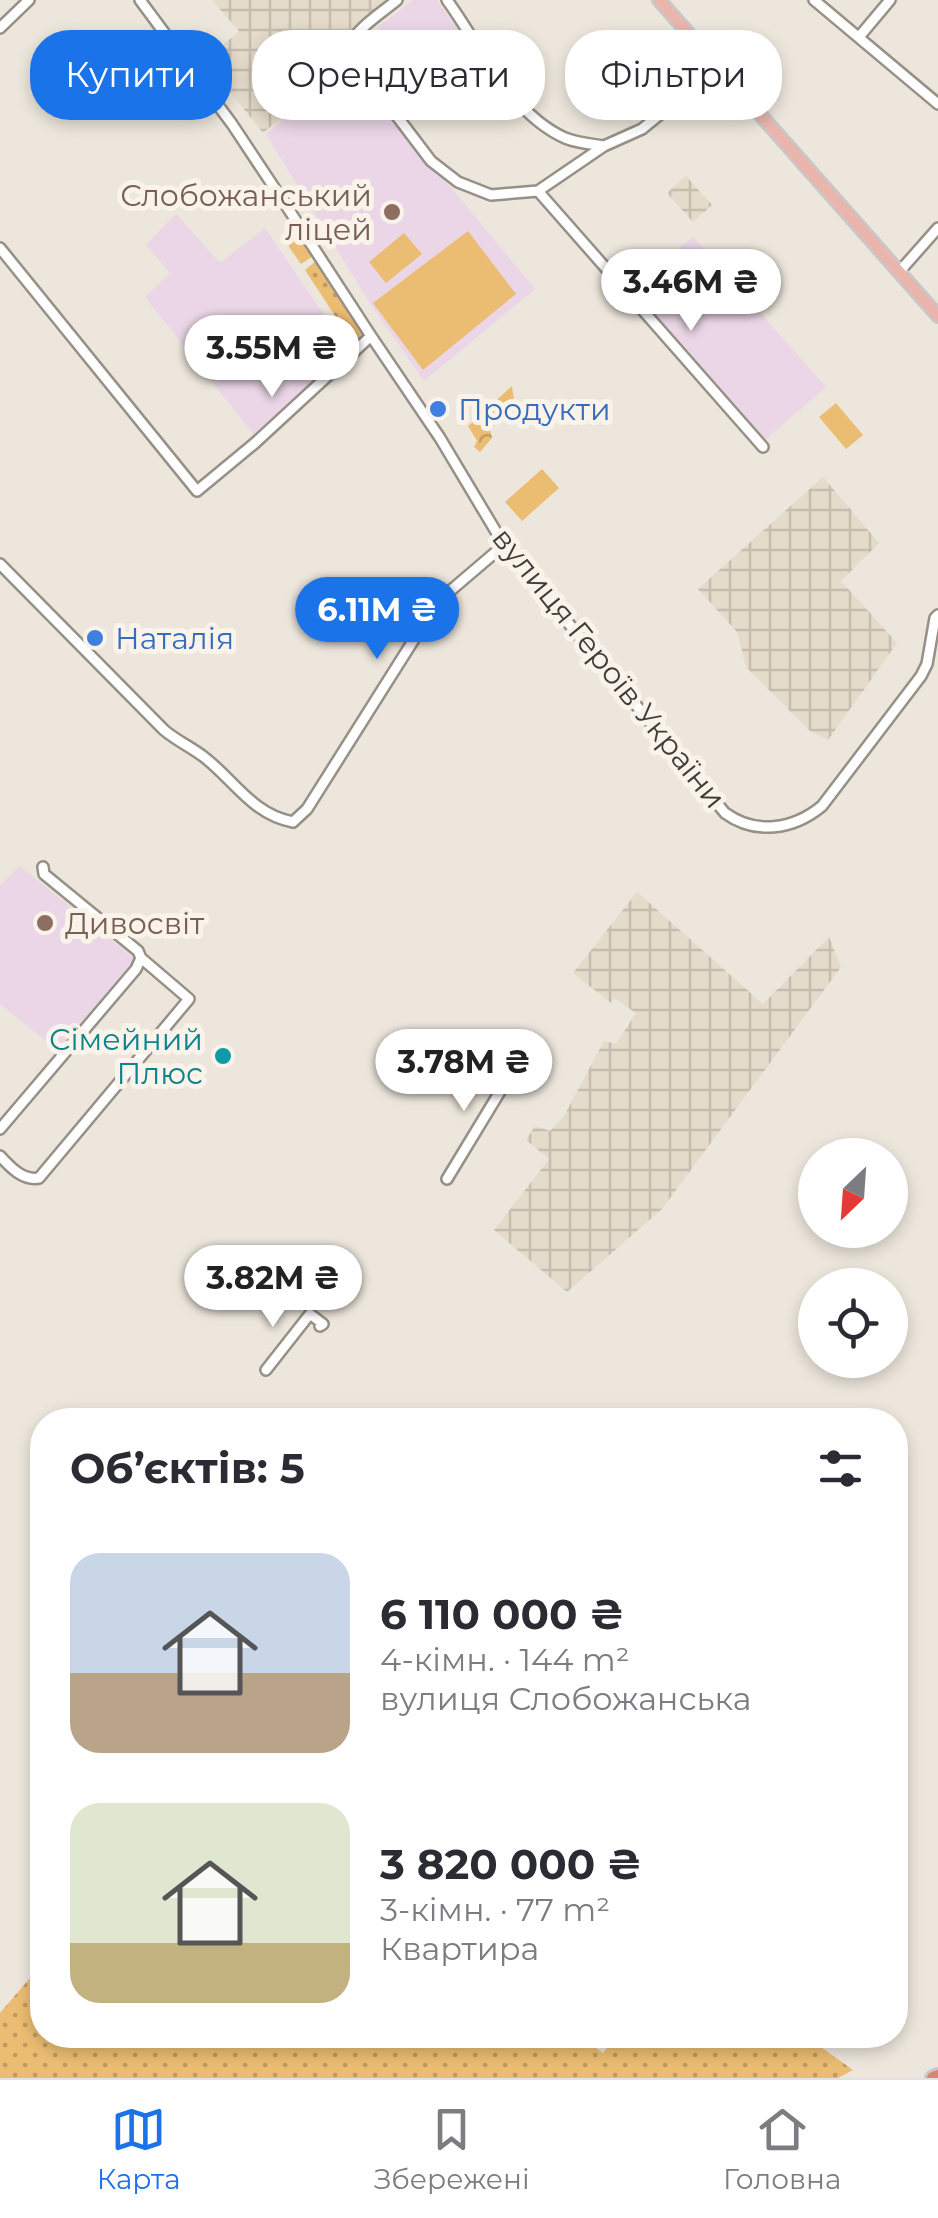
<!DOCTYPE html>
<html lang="uk">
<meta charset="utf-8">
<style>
body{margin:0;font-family:Montserrat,sans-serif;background:#f2f2f3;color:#2b2b33;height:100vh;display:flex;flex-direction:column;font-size:38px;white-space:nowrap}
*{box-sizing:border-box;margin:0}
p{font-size:32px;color:#7c7c81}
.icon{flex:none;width:55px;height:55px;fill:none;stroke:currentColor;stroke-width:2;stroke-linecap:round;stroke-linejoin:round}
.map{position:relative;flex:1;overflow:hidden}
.sheet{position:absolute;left:30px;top:1408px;width:878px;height:640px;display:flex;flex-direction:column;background:#fff;border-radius:40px;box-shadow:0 5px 15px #0003}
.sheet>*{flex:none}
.hud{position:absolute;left:30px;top:30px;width:880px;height:90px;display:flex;gap:20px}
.needle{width:65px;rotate:205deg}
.fabs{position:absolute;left:798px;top:1138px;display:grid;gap:20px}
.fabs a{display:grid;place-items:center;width:110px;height:110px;border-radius:50%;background:#fff;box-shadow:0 5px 15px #0003;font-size:50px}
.price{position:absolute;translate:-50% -85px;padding:0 22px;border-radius:35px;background:#fff;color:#222;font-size:32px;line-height:65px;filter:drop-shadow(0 2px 5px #0008)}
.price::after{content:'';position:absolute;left:50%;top:60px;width:30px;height:22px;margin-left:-15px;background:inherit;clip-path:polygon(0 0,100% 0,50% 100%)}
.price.selected{background:#1a73e8;color:#fff}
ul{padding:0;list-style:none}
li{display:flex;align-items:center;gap:30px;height:250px;padding:0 40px}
li span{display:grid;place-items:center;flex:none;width:280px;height:200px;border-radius:30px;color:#555}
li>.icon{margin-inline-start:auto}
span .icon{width:120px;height:120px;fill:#fffc;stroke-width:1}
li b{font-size:42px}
h2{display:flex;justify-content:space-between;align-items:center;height:120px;padding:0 40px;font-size:42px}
.chip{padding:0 35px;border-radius:40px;background:#fff;box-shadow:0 5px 15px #0003;font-size:35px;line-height:90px}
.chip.selected{background:#1a73e8;color:#fff}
.menu{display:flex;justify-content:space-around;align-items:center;height:140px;border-top:2px solid #e1e1e2;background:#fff;font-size:28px;color:#7c7c81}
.menu a{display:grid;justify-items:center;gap:5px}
.menu .selected{color:#1a73e8}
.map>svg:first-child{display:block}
.industrial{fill:url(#industrial-grid)}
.education{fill:#ead6e6}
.grass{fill:url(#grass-dots)}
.forest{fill:url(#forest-crowns)}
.pitch{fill:#ebbd72}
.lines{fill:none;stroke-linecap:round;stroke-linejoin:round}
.minor-casing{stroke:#969087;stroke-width:14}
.major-casing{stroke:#c9c8c8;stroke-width:16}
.highway-casing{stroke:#c9c8c8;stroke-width:18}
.minor{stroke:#fff;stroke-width:9}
.major{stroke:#e9b5ad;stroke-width:11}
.highway{stroke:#da8476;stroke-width:12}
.education-dot{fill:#8d6e63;stroke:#faf3e9;stroke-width:4}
.shop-dot{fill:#3f7fe0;stroke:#faf3e9;stroke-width:4}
.culture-dot{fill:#0f9aa8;stroke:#faf3e9;stroke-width:4}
.labels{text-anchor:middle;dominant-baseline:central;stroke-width:10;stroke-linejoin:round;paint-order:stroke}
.education-label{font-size:30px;fill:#785e54;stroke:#faf3e9;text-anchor:end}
.shop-label{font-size:30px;fill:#366cbe;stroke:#faf3e9;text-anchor:start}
.street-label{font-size:30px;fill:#3f3c39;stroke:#faf3e9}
.culture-label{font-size:30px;fill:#0d838f;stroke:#faf3e9;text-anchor:end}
</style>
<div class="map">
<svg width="938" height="2078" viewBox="0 0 938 2078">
<defs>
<pattern id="industrial-grid" width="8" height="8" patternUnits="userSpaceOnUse" patternTransform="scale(2.5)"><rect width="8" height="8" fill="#e5dbca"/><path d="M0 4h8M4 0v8" fill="none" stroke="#c6bdae"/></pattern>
<pattern id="grass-dots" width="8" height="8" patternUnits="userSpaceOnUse" patternTransform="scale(2.5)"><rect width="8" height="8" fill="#ebbd72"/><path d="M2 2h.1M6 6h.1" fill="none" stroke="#c09b5f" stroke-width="1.8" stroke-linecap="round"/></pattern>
<pattern id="forest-crowns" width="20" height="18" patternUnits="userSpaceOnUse" patternTransform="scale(2.5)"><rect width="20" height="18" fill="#ebbd72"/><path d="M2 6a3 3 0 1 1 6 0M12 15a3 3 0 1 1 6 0" fill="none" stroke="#c09b5f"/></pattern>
</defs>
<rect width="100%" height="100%" fill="#ece6dc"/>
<path class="industrial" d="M 212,0 L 389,0 L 329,47 L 344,65 L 263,133 L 205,61 L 239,31 Z
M 686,176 L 712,205 L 693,222 L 667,193 Z
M 823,477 L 879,543 L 841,581 L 897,643 L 828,740 L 810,731 L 746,667 L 737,632 L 698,589 Z
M 637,892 L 763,1004 L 829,937 L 841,967 L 662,1209 L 567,1292 L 494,1230 L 549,1159 L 526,1140 L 535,1126 L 550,1131 L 564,1116 L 604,1041 L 616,1044 L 636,1013 L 614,998 L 611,1003 L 573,973 Z"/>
<path class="education" d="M 413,0 L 437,0 L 490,73 L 444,111 L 378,27 Z
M 349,64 L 535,289 L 424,381 L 371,305 L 266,134 Z
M 176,214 L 220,263 L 265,228 L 348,350 L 254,435 L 145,297 L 170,273 L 146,245 Z
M 693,237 L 826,387 L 766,439 L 632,287 Z
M 20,866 L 135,959 L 57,1050 L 0,1004 L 0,886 Z"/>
<path class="grass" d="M 317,260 L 364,335 L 353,343 L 305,270 Z
M 42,1964 L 42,2035 L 578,2035 L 603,2053 L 617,2035 L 804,2035 L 853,2070 L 838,2078 L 0,2078 L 0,2013 Z"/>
<path class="forest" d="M 288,233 L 303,237 L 313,256 L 301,264 L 289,247 Z
M 512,386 L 515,407 L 490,429 L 492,438 L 480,452 L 474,447 L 477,441 L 468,426 Z"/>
<path class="pitch" d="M 468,231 L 516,294 L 423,370 L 373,303 Z
M 404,233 L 422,254 L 386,283 L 369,262 Z
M 836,403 L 863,435 L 846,449 L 819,417 Z
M 542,469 L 559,488 L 522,521 L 505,502 Z"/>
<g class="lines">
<g class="minor-casing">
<path id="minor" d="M 140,0 L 232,124 L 289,210 L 371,336 L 440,438 L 504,545 L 725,813 C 755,835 793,830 822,806 L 921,676 L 927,664 L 935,618 L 938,615
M 397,0 C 380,14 357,28 346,49 L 431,161 L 458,182 L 491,195 L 538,191 L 604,146 L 642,129 L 718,67
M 447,0 C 481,47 510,113 565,138 C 577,143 591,144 604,146
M 814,0 L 938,104
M 0,28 L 29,0
M 859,37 L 890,0
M 538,191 L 763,447
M 0,248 L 197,491
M 899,272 L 938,228
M 197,491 L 255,443 L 371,336
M 0,564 L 164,730 C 177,741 191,747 204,757 C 234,780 253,815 293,822 L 307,809 L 430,614 L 443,597 L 504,545
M 0,1129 L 136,969 L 141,958
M 0,1156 C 10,1167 23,1181 39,1178 L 189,999 L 141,958 L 138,951 L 44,874 L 43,867
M 447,1179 L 513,1070
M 266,1370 L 310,1314 L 323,1324 L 320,1326"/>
</g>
<g class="major-casing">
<path id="major" d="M 659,0 L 938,316"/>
</g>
<g class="highway-casing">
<path id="highway" d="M 933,2078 L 938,2076"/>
</g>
<use href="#minor" class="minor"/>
<use href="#major" class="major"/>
<use href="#highway" class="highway"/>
</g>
<g class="education-dot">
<circle cx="392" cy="212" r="10"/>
<circle cx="45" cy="923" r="10"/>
</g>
<g class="shop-dot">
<circle cx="438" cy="409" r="10"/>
<circle cx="95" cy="638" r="10"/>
</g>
<circle class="culture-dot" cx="223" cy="1056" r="10"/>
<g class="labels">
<g class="education-label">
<text x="372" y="195">Слобожанський<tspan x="372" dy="34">ліцей</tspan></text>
<text x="65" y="923" text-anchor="start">Дивосвіт</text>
</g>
<g class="shop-label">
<text x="458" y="409">Продукти</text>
<text x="115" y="638">Наталія</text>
</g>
<g class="street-label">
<text transform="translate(609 668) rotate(51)">вулиця Героїв України</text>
</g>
<g class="culture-label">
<text x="203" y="1039">Сімейний<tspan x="203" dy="34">Плюс</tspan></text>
</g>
</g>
</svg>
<div class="fabs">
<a><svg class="needle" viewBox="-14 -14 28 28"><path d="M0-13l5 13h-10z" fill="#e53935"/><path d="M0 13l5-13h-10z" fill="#7c7c81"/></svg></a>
<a><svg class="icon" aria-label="locate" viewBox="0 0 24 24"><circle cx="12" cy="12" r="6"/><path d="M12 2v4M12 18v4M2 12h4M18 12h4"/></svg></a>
</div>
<b class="price" style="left:691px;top:334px">3.46M ₴</b>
<b class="price" style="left:272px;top:400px">3.55M ₴</b>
<b class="price selected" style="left:377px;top:662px">6.11M ₴</b>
<b class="price" style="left:464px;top:1114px">3.78M ₴</b>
<b class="price" style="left:273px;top:1330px">3.82M ₴</b>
<div class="hud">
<a class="chip selected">Купити</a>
<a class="chip">Орендувати</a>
<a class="chip">Фільтри</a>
</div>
<section class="sheet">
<h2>Об’єктів: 5<svg class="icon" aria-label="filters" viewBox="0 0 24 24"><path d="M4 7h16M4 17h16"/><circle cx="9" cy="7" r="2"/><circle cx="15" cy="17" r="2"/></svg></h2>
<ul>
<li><span style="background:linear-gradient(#c9d6e8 60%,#b9a48a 0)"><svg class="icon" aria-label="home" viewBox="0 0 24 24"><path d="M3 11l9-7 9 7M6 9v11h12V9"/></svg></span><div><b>6 110 000 ₴</b><p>4-кімн. · 144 m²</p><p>вулиця Слобожанська</p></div></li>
<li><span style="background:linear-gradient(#dfe7d0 70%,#c2b280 0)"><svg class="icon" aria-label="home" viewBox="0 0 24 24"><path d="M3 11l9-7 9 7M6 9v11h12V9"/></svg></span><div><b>3 820 000 ₴</b><p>3-кімн. · 77 m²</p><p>Квартира</p></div></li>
</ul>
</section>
</div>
<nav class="menu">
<a class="selected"><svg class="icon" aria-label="map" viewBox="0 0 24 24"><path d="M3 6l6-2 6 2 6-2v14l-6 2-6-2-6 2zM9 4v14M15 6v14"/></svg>Карта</a>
<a><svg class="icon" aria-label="saved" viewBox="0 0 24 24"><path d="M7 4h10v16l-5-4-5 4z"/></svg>Збережені</a>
<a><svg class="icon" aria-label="home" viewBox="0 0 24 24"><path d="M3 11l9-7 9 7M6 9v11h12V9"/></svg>Головна</a>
</nav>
